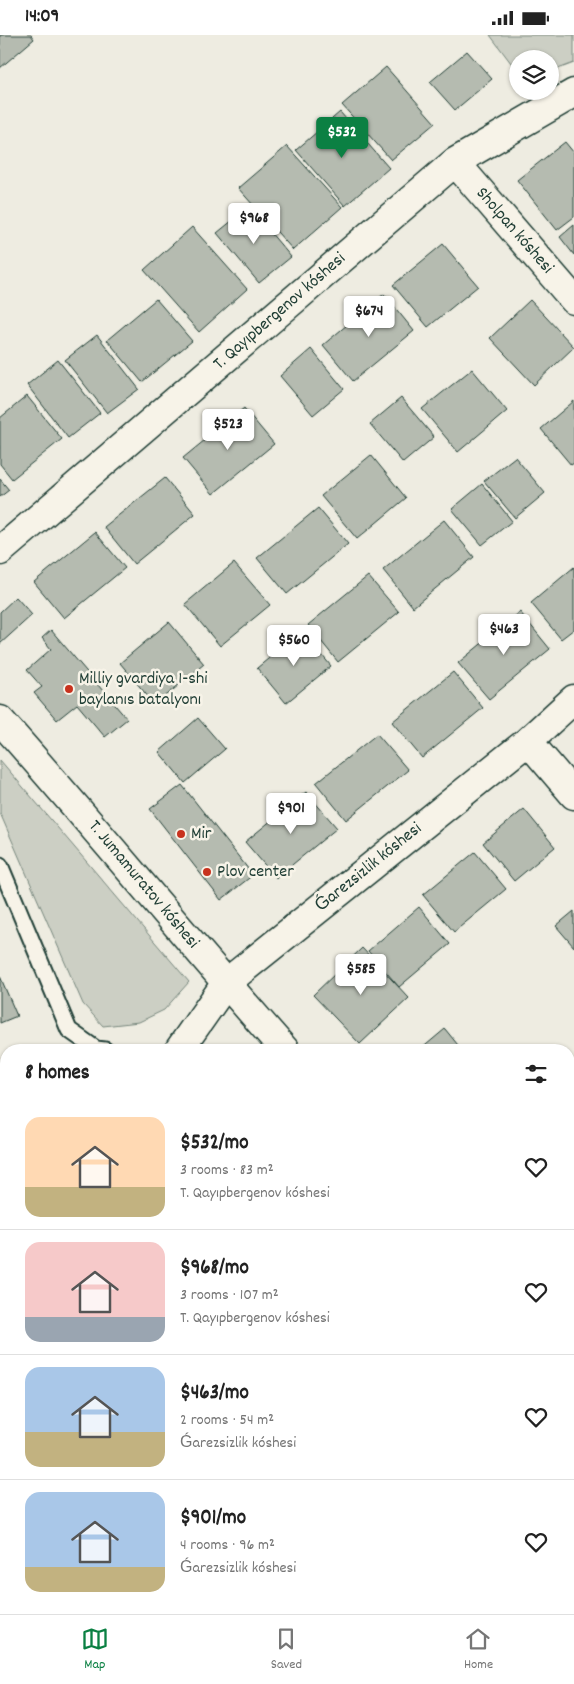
<!DOCTYPE html>
<meta charset="utf-8">
<style>
body{margin:0;font-family:Dekko,sans-serif;background:#f6f6f6;color:#222;height:100vh;display:flex;flex-direction:column;font-size:19px;white-space:nowrap}
*{box-sizing:border-box;margin:0}
p{font-size:16px;color:#767676}
.icon{flex:none;width:28px;height:28px;fill:none;stroke:currentColor;stroke-width:2;stroke-linecap:round;stroke-linejoin:round}
.map{position:relative;flex:1;overflow:hidden}
.sheet{position:absolute;left:0px;top:1009px;width:575px;height:571px;display:flex;flex-direction:column;background:#fff;border-radius:20px 20px 0 0;box-shadow:0 1px 4px #0004}
.sheet>*{flex:none}
.tools{position:absolute;left:509px;top:15px;display:grid;gap:10px}
.tools a{display:grid;place-items:center;width:50px;height:50px;border-radius:50%;background:#fff;box-shadow:0 1px 4px #0004;font-size:25px}
.price{position:absolute;translate:-50% -42px;padding:0 11px;border-radius:5px;background:#fff;color:#222;font-size:16px;line-height:32px;filter:drop-shadow(0 1px 2px #0008)}
.price::after{content:'';position:absolute;left:50%;top:30px;width:15px;height:11px;margin-left:-8px;background:inherit;clip-path:polygon(0 0,100% 0,50% 100%)}
.price.on{background:#0b8043;color:#fff}
ul{padding:0;list-style:none}
li{display:flex;align-items:center;gap:15px;height:125px;padding:0 25px}
li+li{border-top:1px solid #e0e0e0}
li span{display:grid;place-items:center;flex:none;width:140px;height:100px;border-radius:15px;color:#555}
li>.icon{margin-inline-start:auto}
span .icon{width:60px;height:60px;fill:#fffc;stroke-width:1}
li b{font-size:21px}
h2{display:flex;justify-content:space-between;align-items:center;height:60px;padding:0 25px;font-size:21px}
.status{display:flex;justify-content:space-between;align-items:center;height:35px;padding:0 25px;background:#fff;direction:ltr}
.status svg{height:14px;fill:currentColor}
.dock{display:flex;justify-content:space-around;align-items:center;height:70px;border-top:1px solid #e0e0e0;background:#fff;font-size:14px;color:#767676}
.dock a{display:grid;justify-items:center;gap:2px}
.dock .on{color:#0b8043}
.map>svg:first-child{display:block}
.green{fill:#cccfc4;stroke:#76867c}
.building{fill:#b5bbb0;stroke:#1f3d34}
.lines{fill:none;stroke-linecap:round;stroke-linejoin:round}
.service-casing{stroke:#1f3d34;stroke-width:19}
.minor-casing{stroke:#1f3d34;stroke-width:31}
.secondary-casing{stroke:#1f3d34;stroke-width:31}
.service{stroke:#f7f3e8;stroke-width:15}
.minor{stroke:#f7f3e8;stroke-width:28}
.secondary{stroke:#f7f3e8;stroke-width:28}
.poi-dot{fill:#c8321e;stroke:#f7f3e8;stroke-width:2}
.labels{text-anchor:middle;dominant-baseline:central;stroke-width:5;stroke-linejoin:round;paint-order:stroke}
.street-label{font-size:18px;fill:#1f3d34;stroke:#f7f3e8}
.poi-label{font-size:18px;fill:#1f3d34;stroke:#f7f3e8;text-anchor:start}
</style>
<div class="status"><b>14:09</b><svg viewBox="0 0 49 12"><path d="M0 12V9h3v3zM5 12V6h3v6zM10 12V3h3v9zM15 12V0h3v12zM26 1h20v11H26zM47 4h2v5h-2z"/></svg></div>
<div class="map">
<svg width="574" height="1579" viewBox="0 0 574 1579">
<rect width="100%" height="100%" fill="#eeece1"/>
<filter id="ink" filterUnits="userSpaceOnUse"><feTurbulence type="fractalNoise" baseFrequency=".02" numOctaves="2"/><feDisplacementMap in="SourceGraphic" scale="10" xChannelSelector="R" yChannelSelector="G"/><feConvolveMatrix kernelMatrix="1 2 1 2 8 2 1 2 1" color-interpolation-filters="sRGB"/></filter>
<g filter="url(#ink)">
<path class="green" d="M 490,0 L 574,0 L 574,28 L 550,37 L 550,24 L 518,24 L 517,36 Z
M 0,725 L 189,947 L 164,975 L 139,987 L 103,991 L 83,969 L 0,778 Z"/>
<path class="building" d="M 0,0 L 31,0 L 34,4 L 0,33 Z
M 467,16 L 492,44 L 455,75 L 430,47 Z
M 386,32 L 435,88 L 391,125 L 342,70 Z
M 340,77 L 389,133 L 345,171 L 296,115 Z
M 565,107 L 574,118 L 574,182 L 557,195 L 517,145 Z
M 287,111 L 342,172 L 293,215 L 238,153 Z
M 249,172 L 291,222 L 259,248 L 217,198 Z
M 574,190 L 574,220 L 560,202 Z
M 192,192 L 247,254 L 199,297 L 144,235 Z
M 443,209 L 478,251 L 428,292 L 393,250 Z
M 384,259 L 414,296 L 353,346 L 323,310 Z
M 156,264 L 192,306 L 142,347 L 107,305 Z
M 530,265 L 574,312 L 534,350 L 490,303 Z
M 97,300 L 139,354 L 107,378 L 65,325 Z
M 311,314 L 344,354 L 313,380 L 280,341 Z
M 58,325 L 100,378 L 68,403 L 27,350 Z
M 472,334 L 507,376 L 458,417 L 422,374 Z
M 27,361 L 62,404 L 12,444 L 0,429 L 0,383 Z
M 401,363 L 434,402 L 403,428 L 370,389 Z
M 574,366 L 574,428 L 571,430 L 541,394 Z
M 244,373 L 274,409 L 213,459 L 183,423 Z
M 371,420 L 406,463 L 357,504 L 321,461 Z
M 515,422 L 545,458 L 515,483 L 484,446 Z
M 165,443 L 195,479 L 134,529 L 104,492 Z
M 0,444 L 9,455 L 0,462 Z
M 482,449 L 512,486 L 482,510 L 452,474 Z
M 318,473 L 348,509 L 287,559 L 257,523 Z
M 444,485 L 474,522 L 413,572 L 383,535 Z
M 95,497 L 125,533 L 64,583 L 34,547 Z
M 234,528 L 270,570 L 220,611 L 185,569 Z
M 574,532 L 574,594 L 561,604 L 531,568 Z
M 368,541 L 399,577 L 338,627 L 308,590 Z
M 16,562 L 32,580 L 0,609 L 0,577 Z
M 520,577 L 550,614 L 489,664 L 458,628 Z
M 169,587 L 204,629 L 155,670 L 120,628 Z
M 51,595 L 127,684 L 105,702 L 77,669 L 57,685 L 34,658 L 42,652 L 27,635 L 51,614 L 42,603 Z
M 302,596 L 331,631 L 286,668 L 257,633 Z
M 453,637 L 483,673 L 422,723 L 392,687 Z
M 198,683 L 225,714 L 185,748 L 159,717 Z
M 377,699 L 408,735 L 346,785 L 316,748 Z
M 182,750 L 253,840 L 221,865 L 150,774 Z
M 306,757 L 337,793 L 276,843 L 245,807 Z
M 524,774 L 555,812 L 514,846 L 483,808 Z
M 475,817 L 506,854 L 454,897 L 423,860 Z
M 419,872 L 450,909 L 399,952 L 368,916 Z
M 574,876 L 574,912 L 556,891 Z
M 362,913 L 409,963 L 360,1009 L 313,960 Z
M 0,941 L 17,981 L 0,988 Z
M 445,994 L 462,1015 L 420,1015 Z
M 569,1144 L 574,1151 L 574,1165 L 569,1169 Z
M 571,1175 L 574,1179 L 574,1236 L 569,1240 L 569,1177 Z
M 6,1224 L 6,1291 L 0,1284 L 0,1229 Z
M 574,1243 L 574,1264 L 569,1257 L 569,1247 Z
M 569,1435 L 574,1441 L 574,1449 L 569,1453 Z
M 6,1470 L 6,1525 L 0,1530 L 0,1475 Z
M 58,1574 L 128,1574 L 129,1575 L 124,1579 L 63,1579 Z
M 352,1574 L 398,1574 L 402,1579 L 346,1579 Z
M 405,1574 L 441,1574 L 435,1579 L 409,1579 Z"/>
<g class="lines">
<g class="service-casing">
<path id="service" d="M 0,830 L 69,995 L 96,1014 L 105,1015"/>
</g>
<g class="minor-casing">
<path id="minor" d="M 455,127 L 574,265
M 0,516 L 455,127 L 574,58
M 528,706 L 574,760
M 179,1015 L 226,948 L 528,706 L 574,664
M 0,1170 L 6,1165
M 569,1552 L 574,1548
M 0,1573 L 6,1568
M 537,1579 L 543,1574"/>
</g>
<g class="secondary-casing">
<path id="secondary" d="M 0,685 C 97,794 188,906 285,1015
M 569,1337 L 574,1343"/>
</g>
<use href="#service" class="service"/>
<use href="#minor" class="minor"/>
<use href="#secondary" class="secondary"/>
</g>
</g>
<g class="poi-dot">
<circle cx="69" cy="654" r="5"/>
<circle cx="181" cy="799" r="5"/>
<circle cx="207" cy="837" r="5"/>
</g>
<g class="labels">
<g class="street-label">
<text transform="translate(514 196) rotate(49)">Sholpan kóshesi</text>
<text transform="translate(280 277) rotate(-41)">T. Qayıpbergenov kóshesi</text>
<text transform="translate(369 833) rotate(-39)">Ǵarezsizlik kóshesi</text>
<text transform="translate(143 850) rotate(50)">T. Jumamuratov kóshesi</text>
</g>
<g class="poi-label">
<text x="79" y="644">Milliy gvardiya 1-shi<tspan x="79" dy="21">baylanıs batalyonı</tspan></text>
<text x="191" y="799">Mir</text>
<text x="217" y="837">Plov center</text>
</g>
</g>
</svg>
<div class="tools">
<a><svg class="icon" aria-label="layers" viewBox="0 0 24 24"><path d="M12 4l9 5-9 5-9-5zM3 14l9 5 9-5"/></svg></a>
</div>
<b class="price on" style="left:342px;top:124px">$532</b>
<b class="price" style="left:254px;top:210px">$968</b>
<b class="price" style="left:369px;top:303px">$674</b>
<b class="price" style="left:228px;top:416px">$523</b>
<b class="price" style="left:504px;top:621px">$463</b>
<b class="price" style="left:294px;top:632px">$560</b>
<b class="price" style="left:291px;top:800px">$901</b>
<b class="price" style="left:361px;top:961px">$585</b>
<section class="sheet">
<h2>8 homes<svg class="icon" aria-label="filters" viewBox="0 0 24 24"><path d="M4 7h16M4 17h16"/><circle cx="9" cy="7" r="2"/><circle cx="15" cy="17" r="2"/></svg></h2>
<ul>
<li><span style="background:linear-gradient(#ffd9b3 70%,#c2b280 0)"><svg class="icon" aria-label="home" viewBox="0 0 24 24"><path d="M3 11l9-7 9 7M6 9v11h12V9"/></svg></span><div><b>$532/mo</b><p>3 rooms · 83 m²</p><p>T. Qayıpbergenov kóshesi</p></div><svg class="icon" aria-label="heart" viewBox="0 0 24 24"><path d="M12 20l-8-8c-3-5 5-10 8-4 3-6 11-1 8 4z"/></svg></li>
<li><span style="background:linear-gradient(#f6c9c9 75%,#9aa5b1 0)"><svg class="icon" aria-label="home" viewBox="0 0 24 24"><path d="M3 11l9-7 9 7M6 9v11h12V9"/></svg></span><div><b>$968/mo</b><p>3 rooms · 107 m²</p><p>T. Qayıpbergenov kóshesi</p></div><svg class="icon" aria-label="heart" viewBox="0 0 24 24"><path d="M12 20l-8-8c-3-5 5-10 8-4 3-6 11-1 8 4z"/></svg></li>
<li><span style="background:linear-gradient(#a9c7e8 65%,#c2b280 0)"><svg class="icon" aria-label="home" viewBox="0 0 24 24"><path d="M3 11l9-7 9 7M6 9v11h12V9"/></svg></span><div><b>$463/mo</b><p>2 rooms · 54 m²</p><p>Ǵarezsizlik kóshesi</p></div><svg class="icon" aria-label="heart" viewBox="0 0 24 24"><path d="M12 20l-8-8c-3-5 5-10 8-4 3-6 11-1 8 4z"/></svg></li>
<li><span style="background:linear-gradient(#a9c7e8 75%,#c2b280 0)"><svg class="icon" aria-label="home" viewBox="0 0 24 24"><path d="M3 11l9-7 9 7M6 9v11h12V9"/></svg></span><div><b>$901/mo</b><p>4 rooms · 96 m²</p><p>Ǵarezsizlik kóshesi</p></div><svg class="icon" aria-label="heart" viewBox="0 0 24 24"><path d="M12 20l-8-8c-3-5 5-10 8-4 3-6 11-1 8 4z"/></svg></li>
</ul>
</section>
</div>
<nav class="dock">
<a class="on"><svg class="icon" aria-label="map" viewBox="0 0 24 24"><path d="M3 6l6-2 6 2 6-2v14l-6 2-6-2-6 2zM9 4v14M15 6v14"/></svg>Map</a>
<a><svg class="icon" aria-label="saved" viewBox="0 0 24 24"><path d="M7 4h10v16l-5-4-5 4z"/></svg>Saved</a>
<a><svg class="icon" aria-label="home" viewBox="0 0 24 24"><path d="M3 11l9-7 9 7M6 9v11h12V9"/></svg>Home</a>
</nav>
